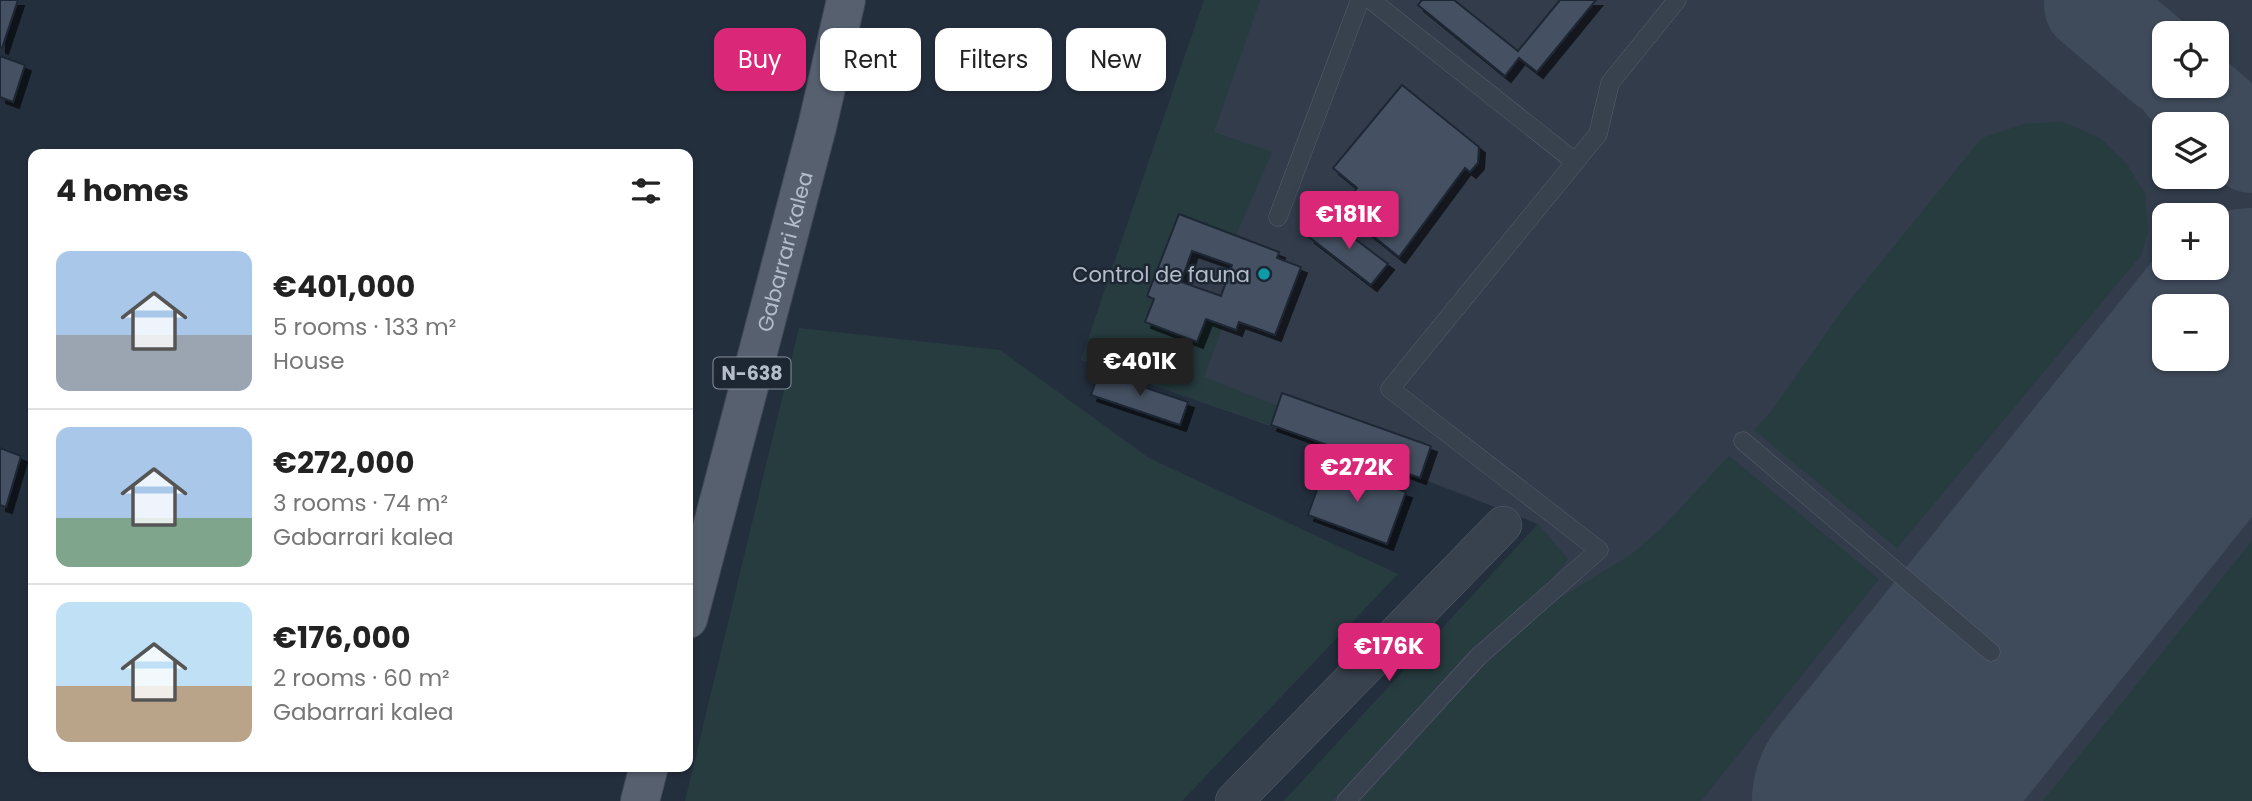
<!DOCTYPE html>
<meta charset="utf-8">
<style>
body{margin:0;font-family:Poppins,sans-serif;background:#f2f2f2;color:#222;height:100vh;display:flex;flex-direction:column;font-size:26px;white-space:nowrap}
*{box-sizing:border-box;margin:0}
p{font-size:23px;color:#767676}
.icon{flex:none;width:38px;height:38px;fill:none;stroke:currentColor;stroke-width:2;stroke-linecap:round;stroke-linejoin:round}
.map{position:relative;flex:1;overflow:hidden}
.drawer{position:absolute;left:28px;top:149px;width:665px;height:623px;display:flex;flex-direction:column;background:#fff;border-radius:14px;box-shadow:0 2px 5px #0004}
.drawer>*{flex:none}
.top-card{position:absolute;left:714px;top:28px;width:665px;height:63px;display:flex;gap:14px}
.controls{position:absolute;left:2152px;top:21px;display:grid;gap:14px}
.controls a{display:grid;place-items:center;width:77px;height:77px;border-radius:14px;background:#fff;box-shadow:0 2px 5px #0004;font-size:35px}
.price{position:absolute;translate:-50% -60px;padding:0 16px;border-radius:7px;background:#db2777;color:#fff;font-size:23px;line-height:46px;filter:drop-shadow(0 2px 4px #0008)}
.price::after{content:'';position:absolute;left:50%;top:42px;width:21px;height:16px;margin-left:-10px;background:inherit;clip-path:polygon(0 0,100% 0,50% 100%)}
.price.on{background:#222;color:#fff}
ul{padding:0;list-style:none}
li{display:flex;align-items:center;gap:21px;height:175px;padding:0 28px}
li+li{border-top:2px solid #e0e0e0}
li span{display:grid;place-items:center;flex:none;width:196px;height:140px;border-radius:14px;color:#555}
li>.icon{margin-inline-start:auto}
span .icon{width:84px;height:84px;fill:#fffc;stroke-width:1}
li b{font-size:30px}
h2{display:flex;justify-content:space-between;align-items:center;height:84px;padding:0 28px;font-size:30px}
.pill{padding:0 24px;border-radius:14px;background:#fff;box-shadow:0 2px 5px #0004;font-size:24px;line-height:63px}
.pill.on{background:#db2777;color:#fff}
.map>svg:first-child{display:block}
.airport{fill:#323c4b;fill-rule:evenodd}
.green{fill:#263c3f}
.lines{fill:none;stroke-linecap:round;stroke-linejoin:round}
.taxiway{stroke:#3f4a5a;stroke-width:94}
.runway{stroke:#3f4a5a;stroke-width:238}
.building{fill:#455162;stroke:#1f2835;stroke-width:2;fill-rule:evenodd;filter:url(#shadow)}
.lane-casing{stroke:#565f6c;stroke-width:19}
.street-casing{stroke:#565f6c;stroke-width:38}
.primary-casing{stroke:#414a57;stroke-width:40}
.lane{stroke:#38414e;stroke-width:18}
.street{stroke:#38414e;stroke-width:37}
.primary{stroke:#56606e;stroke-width:38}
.culture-dot{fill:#0f9aa8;stroke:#1d2633;stroke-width:2.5}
.labels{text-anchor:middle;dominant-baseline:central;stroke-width:5;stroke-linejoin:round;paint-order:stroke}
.shield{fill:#1d2633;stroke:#878f9c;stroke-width:2}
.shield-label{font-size:19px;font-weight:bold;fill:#b4bcc9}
.street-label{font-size:21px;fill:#b4bcc9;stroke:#1d2633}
.poi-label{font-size:21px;fill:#b4bcc9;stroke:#1d2633;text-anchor:end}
</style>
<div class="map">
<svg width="2252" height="801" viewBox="0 0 2252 801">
<defs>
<filter id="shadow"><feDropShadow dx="6" dy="6" stdDeviation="0" flood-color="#0009"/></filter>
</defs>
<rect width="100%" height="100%" fill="#242f3e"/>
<path class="airport" d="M 1204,0 L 2252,0 L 2252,801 L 1284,801 L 1538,524 L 1420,478 L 1081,360 ZM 2165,33 L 2217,33 L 2217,86 L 2165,86 ZM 2165,124 L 2217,124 L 2217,177 L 2165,177 ZM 2165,215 L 2217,215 L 2217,268 L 2165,268 ZM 2165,306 L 2217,306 L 2217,359 L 2165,359 Z"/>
<path class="green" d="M 1204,0 L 1260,0 L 1214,132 L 1272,152 L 1236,235 L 1179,214 L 1148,296 L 1154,299 L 1145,322 L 1196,342 L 1206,319 L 1223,326 L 1204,377 L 1278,406 L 1271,425 L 1081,360 Z
M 2063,122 L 2100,138 L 2127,164 L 2145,194 L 2148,231 L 2141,255 L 1897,548 L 1754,430 L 1770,413 L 1847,304 L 1982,138 L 2024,124 Z
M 799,328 L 1000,350 L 1149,458 L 1398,574 L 1182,801 L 685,801 Z
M 1729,456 L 1879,579 L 1701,801 L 1361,801 L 1484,666 L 1557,600 L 1632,554 L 1663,527 Z
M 1538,524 L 1568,559 L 1550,582 L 1472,648 L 1332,801 L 1284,801 Z
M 2252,541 L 2252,801 L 2043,801 Z"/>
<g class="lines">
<path class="taxiway" d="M 2091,5 L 2165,68
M 2184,86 L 2252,146"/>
<path class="runway" d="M 1871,801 L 2252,327"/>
</g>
<path class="building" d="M 0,0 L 18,0 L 2,48 L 0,47 Z
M 1422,0 L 1454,0 L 1518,51 L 1560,0 L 1596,0 L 1537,72 L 1519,58 L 1505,76 L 1418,5 Z
M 0,56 L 25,65 L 13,102 L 0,97 Z
M 1402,85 L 1479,147 L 1478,163 L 1470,172 L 1465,168 L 1399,257 L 1341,210 L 1357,188 L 1333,168 Z
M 1179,214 L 1279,252 L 1277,258 L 1301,267 L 1275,335 L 1239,322 L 1236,330 L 1206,319 L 1197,342 L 1145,322 L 1154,299 L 1147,296 ZM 1192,251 L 1232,265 L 1221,296 L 1181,282 Z
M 1326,217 L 1388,264 L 1371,285 L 1309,237 Z
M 1099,372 L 1188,402 L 1180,425 L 1091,395 Z
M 1282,393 L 1431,446 L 1420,478 L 1271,425 Z
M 0,448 L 21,456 L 6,507 L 0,505 Z
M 1326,464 L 1406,492 L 1387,544 L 1308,515 Z"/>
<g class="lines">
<g class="lane-casing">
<path id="lane" d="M 1371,0 L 1574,161
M 1278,217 L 1360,0
M 1743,441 L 1991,652
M 1346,801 L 1478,657 L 1599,550 L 1390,389 L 1598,134 L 1610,83 L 1677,0"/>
</g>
<g class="street-casing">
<path id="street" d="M 1234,801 L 1503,525"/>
</g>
<g class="primary-casing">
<g id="primary">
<path id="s1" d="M 688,619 L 817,127 L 846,0"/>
<path d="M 640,801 L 649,766"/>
</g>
</g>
<use href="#lane" class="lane"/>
<use href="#street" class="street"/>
<use href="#primary" class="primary"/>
</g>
<circle class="culture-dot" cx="1264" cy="274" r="7"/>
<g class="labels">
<rect class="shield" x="713.5" y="357.5" width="77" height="31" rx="5"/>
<g class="shield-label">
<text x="752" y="373">N-638</text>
</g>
<g class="street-label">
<text stroke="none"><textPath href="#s1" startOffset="380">Gabarrari kalea</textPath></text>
</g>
<g class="poi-label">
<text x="1250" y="274">Control de fauna</text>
</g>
</g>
</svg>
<div class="controls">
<a><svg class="icon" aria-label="locate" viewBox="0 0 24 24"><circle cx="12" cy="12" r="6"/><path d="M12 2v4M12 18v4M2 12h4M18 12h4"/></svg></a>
<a><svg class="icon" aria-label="layers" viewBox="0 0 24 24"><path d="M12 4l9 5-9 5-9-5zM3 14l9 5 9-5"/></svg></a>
<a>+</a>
<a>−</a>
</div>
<b class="price" style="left:1349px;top:251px">€181K</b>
<b class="price on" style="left:1140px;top:398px">€401K</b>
<b class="price" style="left:1357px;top:504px">€272K</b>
<b class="price" style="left:1389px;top:683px">€176K</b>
<div class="top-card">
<a class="pill on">Buy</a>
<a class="pill">Rent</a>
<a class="pill">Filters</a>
<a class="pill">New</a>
</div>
<section class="drawer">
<h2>4 homes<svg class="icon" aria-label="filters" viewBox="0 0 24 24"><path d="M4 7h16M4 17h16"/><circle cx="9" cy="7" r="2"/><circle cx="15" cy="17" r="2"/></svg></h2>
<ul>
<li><span style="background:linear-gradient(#a9c7e8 60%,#9aa5b1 0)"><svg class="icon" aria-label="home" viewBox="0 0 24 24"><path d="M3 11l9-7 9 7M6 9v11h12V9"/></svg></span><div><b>€401,000</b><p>5 rooms · 133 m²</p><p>House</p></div></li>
<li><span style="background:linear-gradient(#a9c7e8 65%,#7fa58c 0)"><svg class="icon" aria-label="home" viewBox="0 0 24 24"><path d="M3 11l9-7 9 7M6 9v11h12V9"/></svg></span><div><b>€272,000</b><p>3 rooms · 74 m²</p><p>Gabarrari kalea</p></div></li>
<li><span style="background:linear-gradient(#bfe0f5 60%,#b9a48a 0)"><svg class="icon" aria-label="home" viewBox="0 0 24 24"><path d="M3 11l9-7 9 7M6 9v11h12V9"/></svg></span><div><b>€176,000</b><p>2 rooms · 60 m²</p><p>Gabarrari kalea</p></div></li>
</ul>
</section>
</div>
